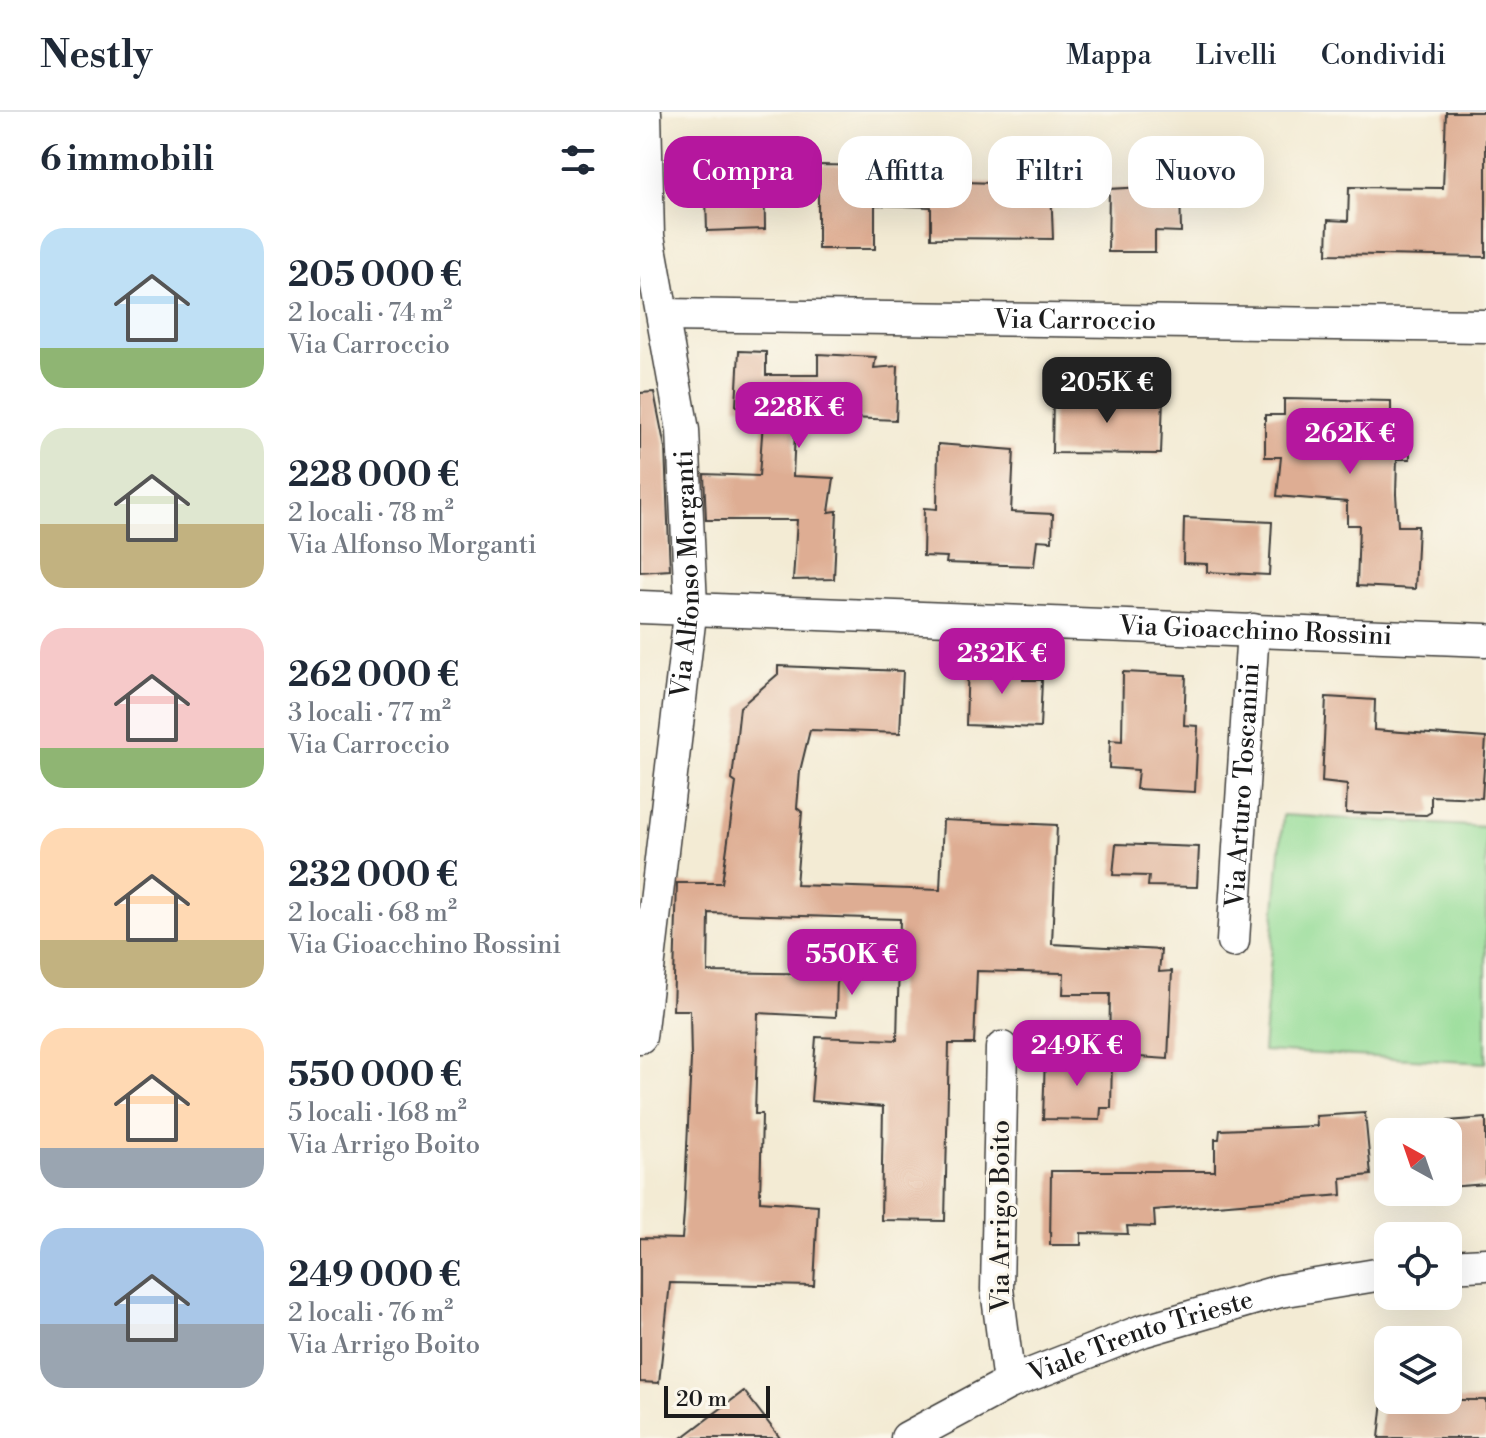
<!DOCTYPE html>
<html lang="it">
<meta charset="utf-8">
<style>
body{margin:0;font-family:"Libre Bodoni",serif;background:#f2f2f3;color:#1f2937;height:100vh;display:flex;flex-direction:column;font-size:30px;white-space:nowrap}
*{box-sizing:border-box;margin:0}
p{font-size:26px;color:#747a83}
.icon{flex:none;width:44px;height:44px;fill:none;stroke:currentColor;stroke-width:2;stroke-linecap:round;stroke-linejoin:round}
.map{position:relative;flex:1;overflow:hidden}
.sheet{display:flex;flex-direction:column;background:#fff;width:640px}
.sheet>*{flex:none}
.banner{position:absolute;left:24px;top:24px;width:702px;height:72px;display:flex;gap:16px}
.needle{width:52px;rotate:320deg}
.tools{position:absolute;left:734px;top:1006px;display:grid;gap:16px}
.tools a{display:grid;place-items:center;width:88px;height:88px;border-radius:16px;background:#fff;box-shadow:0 8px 32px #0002;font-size:40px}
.scale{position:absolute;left:24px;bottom:20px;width:106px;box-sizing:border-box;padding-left:8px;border:4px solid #1c1c1c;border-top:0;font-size:22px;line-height:28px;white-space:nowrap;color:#1c1c1c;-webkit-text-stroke:6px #fbf7ec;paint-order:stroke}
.price{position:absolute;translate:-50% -68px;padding:0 18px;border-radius:16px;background:#b5179e;color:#fff;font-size:26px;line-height:52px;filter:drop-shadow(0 2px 4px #0008)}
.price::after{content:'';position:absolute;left:50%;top:48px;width:24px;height:18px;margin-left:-12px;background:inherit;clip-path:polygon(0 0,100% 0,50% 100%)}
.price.active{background:#222;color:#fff}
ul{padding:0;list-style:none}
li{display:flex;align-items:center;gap:24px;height:200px;padding:0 40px}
li span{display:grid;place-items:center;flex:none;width:224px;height:160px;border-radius:24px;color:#555}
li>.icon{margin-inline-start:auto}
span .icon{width:96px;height:96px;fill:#fffc;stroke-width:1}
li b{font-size:34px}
h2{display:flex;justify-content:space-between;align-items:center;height:96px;padding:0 40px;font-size:34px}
.chip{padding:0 28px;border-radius:24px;background:#fff;box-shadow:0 8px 32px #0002;font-size:28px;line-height:72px}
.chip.active{background:#b5179e;color:#fff}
header{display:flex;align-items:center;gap:48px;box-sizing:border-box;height:112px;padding:0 40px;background:#fff;border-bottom:2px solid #e0e1e3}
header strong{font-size:38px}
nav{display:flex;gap:44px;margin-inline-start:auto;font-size:28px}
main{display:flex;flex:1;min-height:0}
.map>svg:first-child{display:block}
.green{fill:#94dc96;stroke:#587c59;stroke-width:2}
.building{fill:#dead93}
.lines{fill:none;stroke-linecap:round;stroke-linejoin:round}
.minor-casing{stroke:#3c3b38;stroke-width:35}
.minor{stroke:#fff;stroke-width:32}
.labels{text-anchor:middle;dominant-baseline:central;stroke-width:6;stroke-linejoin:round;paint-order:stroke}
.street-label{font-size:26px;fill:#1c1c1c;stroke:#fbf7ec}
</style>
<header>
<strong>Nestly</strong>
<nav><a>Mappa</a><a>Livelli</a><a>Condividi</a></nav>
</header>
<main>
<section class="sheet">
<h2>6 immobili<svg class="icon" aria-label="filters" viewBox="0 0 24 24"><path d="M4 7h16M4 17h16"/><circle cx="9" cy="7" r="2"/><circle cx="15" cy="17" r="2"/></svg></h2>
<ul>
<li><span style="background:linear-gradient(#bfe0f5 75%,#8fb573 0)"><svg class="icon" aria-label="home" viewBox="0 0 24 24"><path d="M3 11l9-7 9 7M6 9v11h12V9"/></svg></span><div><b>205 000 €</b><p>2 locali · 74 m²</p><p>Via Carroccio</p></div></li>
<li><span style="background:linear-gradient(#dfe7d0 60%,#c2b280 0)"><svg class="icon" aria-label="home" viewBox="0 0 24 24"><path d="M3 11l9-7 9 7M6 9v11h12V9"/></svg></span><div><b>228 000 €</b><p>2 locali · 78 m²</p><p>Via Alfonso Morganti</p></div></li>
<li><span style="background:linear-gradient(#f6c9c9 75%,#8fb573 0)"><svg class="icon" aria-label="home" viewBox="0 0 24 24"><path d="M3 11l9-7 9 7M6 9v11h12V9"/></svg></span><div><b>262 000 €</b><p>3 locali · 77 m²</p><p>Via Carroccio</p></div></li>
<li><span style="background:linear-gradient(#ffd9b3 70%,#c2b280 0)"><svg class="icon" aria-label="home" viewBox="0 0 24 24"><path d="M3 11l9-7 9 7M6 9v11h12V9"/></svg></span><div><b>232 000 €</b><p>2 locali · 68 m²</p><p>Via Gioacchino Rossini</p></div></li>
<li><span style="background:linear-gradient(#ffd9b3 75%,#9aa5b1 0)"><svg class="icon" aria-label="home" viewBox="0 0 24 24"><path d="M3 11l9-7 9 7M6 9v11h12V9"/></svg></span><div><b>550 000 €</b><p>5 locali · 168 m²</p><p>Via Arrigo Boito</p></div></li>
<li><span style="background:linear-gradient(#a9c7e8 60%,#9aa5b1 0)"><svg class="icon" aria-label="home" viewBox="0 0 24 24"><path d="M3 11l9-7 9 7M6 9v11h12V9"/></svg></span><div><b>249 000 €</b><p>2 locali · 76 m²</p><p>Via Arrigo Boito</p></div></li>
</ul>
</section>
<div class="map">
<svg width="846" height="1326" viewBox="0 0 846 1326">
<rect width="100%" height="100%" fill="#fbf7ec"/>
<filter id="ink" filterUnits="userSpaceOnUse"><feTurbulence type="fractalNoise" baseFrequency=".0125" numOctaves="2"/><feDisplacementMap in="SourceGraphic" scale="16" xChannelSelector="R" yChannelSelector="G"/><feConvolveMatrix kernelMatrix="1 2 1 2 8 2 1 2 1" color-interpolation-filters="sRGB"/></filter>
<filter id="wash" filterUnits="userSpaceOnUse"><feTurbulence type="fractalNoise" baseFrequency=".006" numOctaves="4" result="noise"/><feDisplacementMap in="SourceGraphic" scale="32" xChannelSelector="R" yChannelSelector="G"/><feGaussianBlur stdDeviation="1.8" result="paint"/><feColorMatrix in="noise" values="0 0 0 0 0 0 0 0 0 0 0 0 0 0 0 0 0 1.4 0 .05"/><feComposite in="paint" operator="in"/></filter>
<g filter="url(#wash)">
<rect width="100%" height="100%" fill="#f3ebd4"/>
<path class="green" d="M 643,703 L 846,715 L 846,951 L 623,939 Z"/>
<g id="blocks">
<path class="building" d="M 806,0 L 846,0 L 846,145 L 687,142 L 688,108 L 708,109 L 709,75 L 803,76 Z
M 88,44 L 124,45 L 125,117 L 67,119 L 65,50 L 88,51 Z
M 178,53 L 300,55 L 299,69 L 411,73 L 413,127 L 291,126 L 291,95 L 235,93 L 235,137 L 178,137 Z
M 540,73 L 541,120 L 515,119 L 515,140 L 468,140 L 469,77 Z
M 99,239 L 126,240 L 126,263 L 178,263 L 178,242 L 236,245 L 234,256 L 258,254 L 256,308 L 211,306 L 211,299 L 156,297 L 153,364 L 194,366 L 189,400 L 197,399 L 194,467 L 153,468 L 157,408 L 66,408 L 64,362 L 119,364 L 124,296 L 96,294 Z
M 14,280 L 25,336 L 30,458 L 0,460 L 0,281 Z
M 413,284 L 523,286 L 521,342 L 412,341 Z
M 644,287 L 751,289 L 751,304 L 769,304 L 770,347 L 757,347 L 756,382 L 758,414 L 778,414 L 775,477 L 717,474 L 719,413 L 707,413 L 707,390 L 637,384 L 641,345 L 625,345 L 625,303 L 644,303 Z
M 298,332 L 374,338 L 371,400 L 413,402 L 412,429 L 397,428 L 394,454 L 306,451 L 307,445 L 283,444 L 284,396 L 297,397 Z
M 544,406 L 632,410 L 629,463 L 567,460 L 567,452 L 543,451 Z
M 328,549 L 384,551 L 383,568 L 402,568 L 400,616 L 326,613 Z
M 138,554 L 263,559 L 260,621 L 170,618 L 160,659 L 157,696 L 162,700 L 156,773 L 300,778 L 303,708 L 417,713 L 412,832 L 521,838 L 519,860 L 532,859 L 528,947 L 469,943 L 470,882 L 423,882 L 424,861 L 337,859 L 334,932 L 309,932 L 305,1109 L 241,1108 L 243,995 L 171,989 L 176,925 L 257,928 L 260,807 L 69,801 L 68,860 L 197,862 L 196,905 L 118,901 L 115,1002 L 122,1002 L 120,1089 L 178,1093 L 174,1174 L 30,1171 L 19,1271 L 0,1270 L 0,1126 L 42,1127 L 44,1101 L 51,947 L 50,898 L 33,898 L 37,771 L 82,771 L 96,671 L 92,668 L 100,595 L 138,562 Z
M 483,560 L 546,563 L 544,613 L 558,614 L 555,680 L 496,677 L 498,658 L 469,656 L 470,628 L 482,629 Z
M 686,585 L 735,588 L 734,618 L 846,626 L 842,686 L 791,684 L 791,700 L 786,703 L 706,701 L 707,673 L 682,670 Z
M 476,732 L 559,735 L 557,775 L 508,774 L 509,764 L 473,763 Z
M 405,944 L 472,946 L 471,996 L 461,996 L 460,1008 L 403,1007 Z
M 725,1001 L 731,1063 L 701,1066 L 702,1083 L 514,1098 L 515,1115 L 487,1114 L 488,1122 L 441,1121 L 441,1133 L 410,1133 L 411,1059 L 575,1059 L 575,1027 L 579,1027 L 580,1018 L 677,1014 L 676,1004 Z
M 846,1006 L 846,1072 L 808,1075 L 808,1009 Z
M 104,1279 L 140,1326 L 42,1326 Z
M 743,1288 L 846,1288 L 846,1326 L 739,1326 Z"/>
</g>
</g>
<g filter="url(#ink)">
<use href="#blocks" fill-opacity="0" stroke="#3c3b38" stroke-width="2"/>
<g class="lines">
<g class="minor-casing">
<g id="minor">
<path id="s1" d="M 23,203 L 846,214"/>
<path id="s2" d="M 0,495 L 846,528"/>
<path id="s3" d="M 593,829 L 613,518"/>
<path id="s4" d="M 0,925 L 51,494 L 43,318 L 8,124 L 5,0"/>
<path d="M 362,936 L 357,1177 L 369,1271"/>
<path d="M 808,1154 L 846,1152"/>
<path id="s5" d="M 267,1326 L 369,1271 L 502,1219 L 640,1179 L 748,1161"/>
</g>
</g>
<use href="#minor" class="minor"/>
</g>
</g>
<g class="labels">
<g class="street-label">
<text stroke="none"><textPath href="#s1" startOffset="412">Via Carroccio</textPath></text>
<text stroke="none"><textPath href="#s4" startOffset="466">Via Alfonso Morganti</textPath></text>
<text stroke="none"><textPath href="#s2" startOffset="616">Via Gioacchino Rossini</textPath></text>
<text stroke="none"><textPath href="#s3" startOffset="156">Via Arturo Toscanini</textPath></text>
<text transform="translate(361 1104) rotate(-90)">Via Arrigo Boito</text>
<text stroke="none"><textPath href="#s5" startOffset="256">Viale Trento Trieste</textPath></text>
</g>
</g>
</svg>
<div class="tools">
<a><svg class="needle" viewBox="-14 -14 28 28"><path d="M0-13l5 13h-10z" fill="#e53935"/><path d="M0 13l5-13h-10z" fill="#747a83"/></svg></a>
<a><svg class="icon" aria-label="locate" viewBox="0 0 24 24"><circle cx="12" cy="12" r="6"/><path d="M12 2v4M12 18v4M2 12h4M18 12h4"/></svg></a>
<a><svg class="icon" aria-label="layers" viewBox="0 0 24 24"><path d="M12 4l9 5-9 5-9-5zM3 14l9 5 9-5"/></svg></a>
</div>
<div class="scale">20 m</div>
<b class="price active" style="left:467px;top:313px">205K €</b>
<b class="price" style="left:159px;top:338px">228K €</b>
<b class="price" style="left:710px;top:364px">262K €</b>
<b class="price" style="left:362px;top:584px">232K €</b>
<b class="price" style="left:212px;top:885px">550K €</b>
<b class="price" style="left:437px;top:976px">249K €</b>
<div class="banner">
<a class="chip active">Compra</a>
<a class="chip">Affitta</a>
<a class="chip">Filtri</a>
<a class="chip">Nuovo</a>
</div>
</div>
</main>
